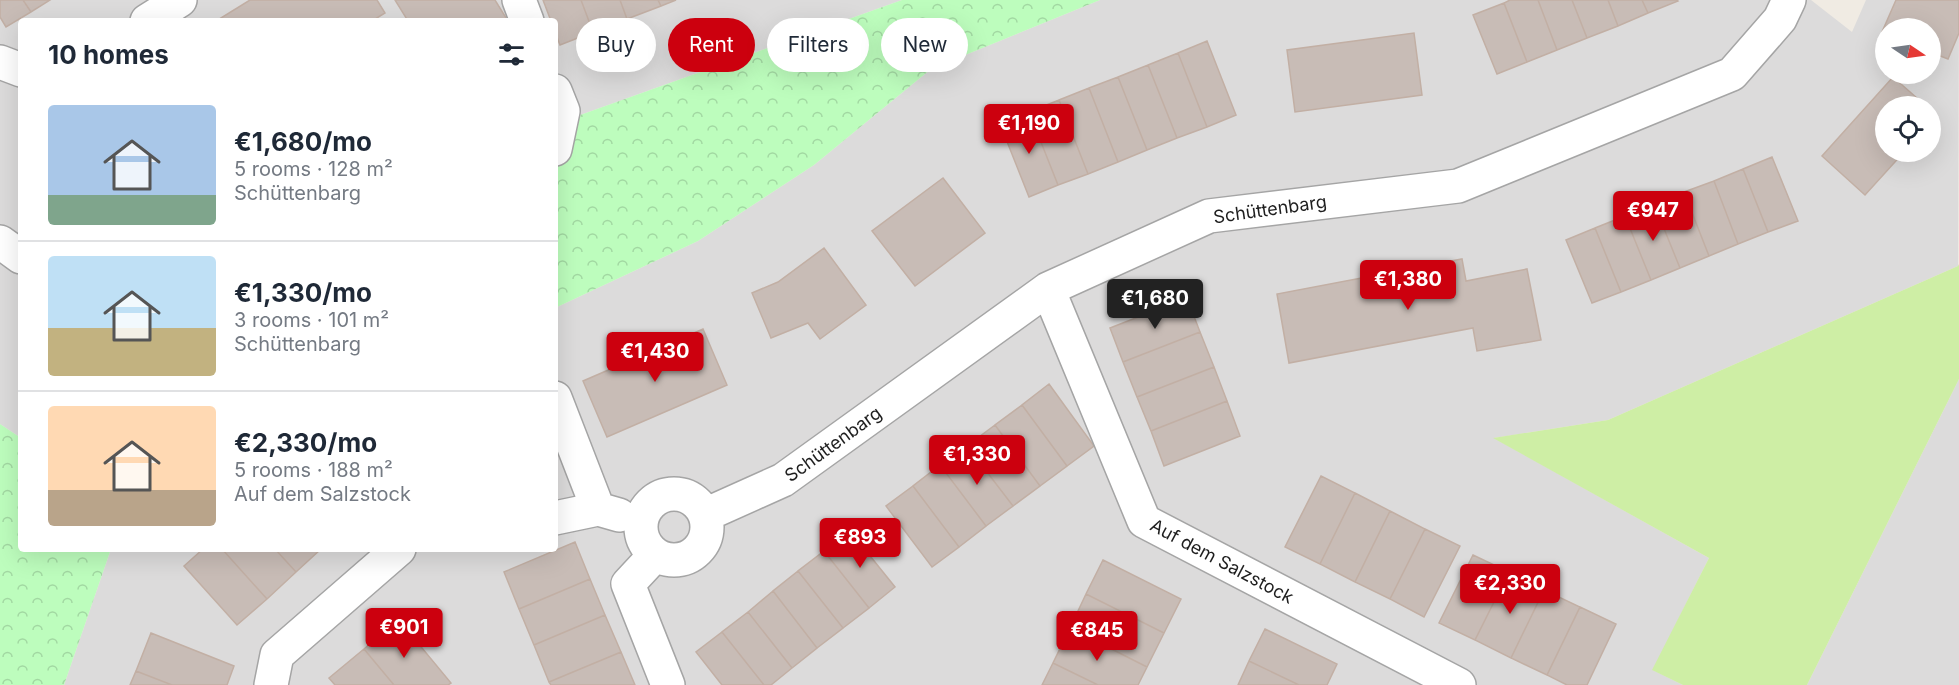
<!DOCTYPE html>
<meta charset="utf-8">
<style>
body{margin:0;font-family:Inter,sans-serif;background:#f6f6f7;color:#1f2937;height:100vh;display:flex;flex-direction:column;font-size:22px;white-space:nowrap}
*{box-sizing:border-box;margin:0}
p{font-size:20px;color:#747a83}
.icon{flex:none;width:33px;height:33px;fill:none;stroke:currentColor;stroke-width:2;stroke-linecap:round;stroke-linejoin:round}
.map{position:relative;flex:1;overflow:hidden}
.side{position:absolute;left:18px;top:18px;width:540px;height:534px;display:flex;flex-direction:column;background:#fff;border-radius:6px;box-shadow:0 6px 24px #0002}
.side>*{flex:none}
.hud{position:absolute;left:576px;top:18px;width:570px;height:54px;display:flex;gap:12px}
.needle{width:39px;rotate:103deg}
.controls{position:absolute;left:1875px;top:18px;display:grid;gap:12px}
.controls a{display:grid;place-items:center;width:66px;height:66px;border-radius:50%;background:#fff;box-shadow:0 6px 24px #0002;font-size:30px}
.price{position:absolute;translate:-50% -51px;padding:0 14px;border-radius:6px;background:#cc000e;color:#fff;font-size:20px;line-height:39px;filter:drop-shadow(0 2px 3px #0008)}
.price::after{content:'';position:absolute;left:50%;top:36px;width:18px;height:14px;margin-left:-9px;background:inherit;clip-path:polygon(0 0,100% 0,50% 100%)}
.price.current{background:#222;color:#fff}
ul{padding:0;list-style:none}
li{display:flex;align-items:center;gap:18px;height:150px;padding:0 30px}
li+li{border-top:2px solid #e0e1e3}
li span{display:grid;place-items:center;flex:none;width:168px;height:120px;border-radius:6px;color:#555}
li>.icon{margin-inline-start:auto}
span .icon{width:72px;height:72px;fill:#fffc;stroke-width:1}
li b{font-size:26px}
h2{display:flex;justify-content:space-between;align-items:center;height:72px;padding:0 30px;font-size:26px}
.tag{padding:0 21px;border-radius:27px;background:#fff;box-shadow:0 6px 24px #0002;font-size:21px;line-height:54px}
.tag.current{background:#cc000e;color:#fff}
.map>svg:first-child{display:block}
.residential{fill:#dcdbdb;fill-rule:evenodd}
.grass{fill:#ceeea5}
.park{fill:url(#park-crowns)}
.building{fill:#c8bcb6;stroke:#c2afa4;stroke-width:1.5}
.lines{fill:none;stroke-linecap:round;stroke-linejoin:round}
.minor-casing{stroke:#a5a5a5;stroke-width:36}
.minor{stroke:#fff;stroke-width:33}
.labels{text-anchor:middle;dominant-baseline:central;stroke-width:5;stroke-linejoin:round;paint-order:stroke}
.street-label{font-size:18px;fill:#1e1e1e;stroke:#fff}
</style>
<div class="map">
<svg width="1959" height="685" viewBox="0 0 1959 685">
<defs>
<pattern id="park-crowns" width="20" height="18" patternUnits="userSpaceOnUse" patternTransform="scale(1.5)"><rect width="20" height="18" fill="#bdfdbd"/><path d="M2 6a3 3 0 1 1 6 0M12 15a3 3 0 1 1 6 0" fill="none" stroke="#a2d8a2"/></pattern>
</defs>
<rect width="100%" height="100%" fill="#f0ebe3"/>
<path class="residential" d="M 0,0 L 902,0 L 555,124 L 555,21 L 21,21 L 21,438 L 0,424 Z
M 1100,0 L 1811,0 L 1852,32 L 1866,0 L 1959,0 L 1958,266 L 1608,420 L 1494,438 L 1709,558 L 1653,670 L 1683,685 L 64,685 L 111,549 L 555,549 L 555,308 L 698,241 L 814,165 L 931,69 ZM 1886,28 L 1930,28 L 1930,74 L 1886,74 ZM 1886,106 L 1930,106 L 1930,152 L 1886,152 Z
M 1959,379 L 1959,685 L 1807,685 Z"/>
<path class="grass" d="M 1959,264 L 1959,379 L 1807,685 L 1683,685 L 1652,670 L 1709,558 L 1493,438 L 1608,420 L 1958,266 Z"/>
<path class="park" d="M 902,0 L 1100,0 L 931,69 L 814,165 L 698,241 L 555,308 L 555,124 Z
M 0,424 L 21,438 L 21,549 L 111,549 L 64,685 L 0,685 Z"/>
<path class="building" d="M 0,0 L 23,0 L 31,12 L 6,27 L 0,17 Z
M 23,0 L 50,0 L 31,12 Z
M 250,0 L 377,0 L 385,13 L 372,21 L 216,21 Z
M 395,0 L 495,0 L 508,21 L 408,21 Z
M 543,0 L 581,0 L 593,32 L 560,45 L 555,32 L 555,21 L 551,21 Z
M 581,0 L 620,0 L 627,19 L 593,32 Z
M 620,0 L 658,0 L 661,6 L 627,19 Z
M 658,0 L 676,0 L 661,6 Z
M 1510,0 L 1538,0 L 1557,50 L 1527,62 L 1504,3 Z
M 1538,0 L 1572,0 L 1587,38 L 1557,50 Z
M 1572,0 L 1608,0 L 1618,26 L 1587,38 Z
M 1608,0 L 1642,0 L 1648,13 L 1618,26 Z
M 1642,0 L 1677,0 L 1678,1 L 1648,13 Z
M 1896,0 L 1959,0 L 1959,33 L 1948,59 L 1930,52 L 1930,28 L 1886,28 L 1886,33 L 1882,32 Z
M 1504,3 L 1527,62 L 1497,74 L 1473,15 Z
M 1414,33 L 1422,95 L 1295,112 L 1287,50 Z
M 1207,41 L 1236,115 L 1207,127 L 1178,53 Z
M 1178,53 L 1207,127 L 1177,138 L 1148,65 Z
M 1148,65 L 1177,138 L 1147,150 L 1118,77 Z
M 1118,77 L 1147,150 L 1118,162 L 1089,88 Z
M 1893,77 L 1926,106 L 1886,106 L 1886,152 L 1904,152 L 1865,195 L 1822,156 Z
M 1089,88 L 1118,162 L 1088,174 L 1059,100 Z
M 1059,100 L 1088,174 L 1058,185 L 1029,112 Z
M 1029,112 L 1058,185 L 1029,197 L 1000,124 Z
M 1772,157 L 1798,221 L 1768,232 L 1743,169 Z
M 1743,169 L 1768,232 L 1738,244 L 1714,181 Z
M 943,178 L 985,233 L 915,286 L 872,231 Z
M 1714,181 L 1738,244 L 1709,256 L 1684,192 Z
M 1684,192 L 1709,256 L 1680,268 L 1654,204 Z
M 1654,204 L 1680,268 L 1651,280 L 1625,216 Z
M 1625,216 L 1651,280 L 1621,292 L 1595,228 Z
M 1595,228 L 1621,292 L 1592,303 L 1566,240 Z
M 824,248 L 866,305 L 820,339 L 808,323 L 771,338 L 752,293 L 778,282 Z
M 1462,259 L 1466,281 L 1527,269 L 1541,340 L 1477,351 L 1473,328 L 1289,363 L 1277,294 Z
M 1187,298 L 1200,332 L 1123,362 L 1110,328 Z
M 703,329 L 727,385 L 607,437 L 583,381 Z
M 1200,332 L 1214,367 L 1137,397 L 1123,362 Z
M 1214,367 L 1227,401 L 1151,431 L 1137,397 Z
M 1049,384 L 1094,446 L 1067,466 L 1022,405 Z
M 1227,401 L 1240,436 L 1164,466 L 1151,431 Z
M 1022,405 L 1067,466 L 1040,486 L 995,425 Z
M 995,425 L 1040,486 L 1013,506 L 967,446 Z
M 967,446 L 1013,506 L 986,526 L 940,465 Z
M 940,465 L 986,526 L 959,547 L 913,486 Z
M 1321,476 L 1355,493 L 1320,564 L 1285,547 Z
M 913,486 L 959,547 L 932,567 L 886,506 Z
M 1355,493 L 1390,511 L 1355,582 L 1320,564 Z
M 1390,511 L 1425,529 L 1390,599 L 1355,582 Z
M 1425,529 L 1460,546 L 1424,617 L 1390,599 Z
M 850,531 L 895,587 L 869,608 L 824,551 Z
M 575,542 L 590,579 L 519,609 L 504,572 Z
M 203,549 L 222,549 L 267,599 L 237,625 L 184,566 Z
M 222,549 L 275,549 L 296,572 L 267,599 Z
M 275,549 L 321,549 L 296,572 Z
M 824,551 L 869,608 L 843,628 L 798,571 Z
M 1473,555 L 1509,572 L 1475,640 L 1439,623 Z
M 1103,560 L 1181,599 L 1164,633 L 1086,594 Z
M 798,571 L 843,628 L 817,648 L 773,591 Z
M 1509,572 L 1544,590 L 1511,658 L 1475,640 Z
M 590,579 L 605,615 L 534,645 L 519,609 Z
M 1544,590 L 1580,607 L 1547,675 L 1511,658 Z
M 773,591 L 817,648 L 792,668 L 748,612 Z
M 1086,594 L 1164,633 L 1147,667 L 1070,628 Z
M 1580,607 L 1616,624 L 1587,685 L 1567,685 L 1547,675 Z
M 748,612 L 792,668 L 771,685 L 764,685 L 722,632 Z
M 605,615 L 621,652 L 549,682 L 534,645 Z
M 398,619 L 451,683 L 448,685 L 394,685 L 364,649 Z
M 1070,628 L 1147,667 L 1138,685 L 1098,685 L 1053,663 Z
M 1265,629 L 1337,664 L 1327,685 L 1299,685 L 1249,661 Z
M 722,632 L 764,685 L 722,685 L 696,652 Z
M 151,633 L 234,666 L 227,685 L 172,685 L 136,671 Z
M 364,649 L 394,685 L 335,685 L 329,678 Z
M 621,652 L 635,685 L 551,685 L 549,682 Z
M 1249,661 L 1299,685 L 1238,685 Z
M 1053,663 L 1098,685 L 1042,685 Z
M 136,671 L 172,685 L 130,685 Z"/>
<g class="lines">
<g class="minor-casing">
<path id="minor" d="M 519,0 L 527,21
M 147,21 L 180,0
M 0,62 L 21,70
M 555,91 L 563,111 L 555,149
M 0,242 L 21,257
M 1048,289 L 1144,521 L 1459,685
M 555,398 L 598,509
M641 527a33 33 0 1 1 66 0a33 33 0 1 1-66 0Z
M 705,515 L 783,480 L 1048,289 L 1209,216 L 1458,186 L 1732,74 L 1780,19 L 1789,0
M 555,518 L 598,509 L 619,515
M 655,555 L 628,584 L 668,685
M 271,685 L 277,655 L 399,549"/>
</g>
<use href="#minor" class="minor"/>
</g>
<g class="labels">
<g class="street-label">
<text transform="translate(1270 209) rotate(-8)">Schüttenbarg</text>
<text transform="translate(833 444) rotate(-36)">Schüttenbarg</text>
<text transform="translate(1222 561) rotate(28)">Auf dem Salzstock</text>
</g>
</g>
</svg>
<div class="controls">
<a><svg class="needle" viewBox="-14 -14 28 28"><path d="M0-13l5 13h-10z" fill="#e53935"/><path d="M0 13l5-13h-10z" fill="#747a83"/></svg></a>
<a><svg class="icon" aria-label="locate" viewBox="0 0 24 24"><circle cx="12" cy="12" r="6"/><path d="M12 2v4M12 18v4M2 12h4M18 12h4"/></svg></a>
</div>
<b class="price" style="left:1029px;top:155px">€1,190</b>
<b class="price" style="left:1653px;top:242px">€947</b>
<b class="price" style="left:1408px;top:311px">€1,380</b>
<b class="price current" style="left:1155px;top:330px">€1,680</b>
<b class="price" style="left:655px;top:383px">€1,430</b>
<b class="price" style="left:977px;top:486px">€1,330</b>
<b class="price" style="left:860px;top:569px">€893</b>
<b class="price" style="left:1510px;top:615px">€2,330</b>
<b class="price" style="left:404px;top:659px">€901</b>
<b class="price" style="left:1097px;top:662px">€845</b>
<div class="hud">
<a class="tag">Buy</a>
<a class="tag current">Rent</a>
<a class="tag">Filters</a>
<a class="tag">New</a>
</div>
<section class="side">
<h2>10 homes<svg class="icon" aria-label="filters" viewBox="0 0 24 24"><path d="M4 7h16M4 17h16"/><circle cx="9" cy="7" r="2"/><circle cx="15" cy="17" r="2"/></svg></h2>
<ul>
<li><span style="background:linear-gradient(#a9c7e8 75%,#7fa58c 0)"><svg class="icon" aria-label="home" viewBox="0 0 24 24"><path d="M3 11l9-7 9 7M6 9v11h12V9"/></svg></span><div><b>€1,680/mo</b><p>5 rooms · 128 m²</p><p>Schüttenbarg</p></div></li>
<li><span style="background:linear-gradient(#bfe0f5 60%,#c2b280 0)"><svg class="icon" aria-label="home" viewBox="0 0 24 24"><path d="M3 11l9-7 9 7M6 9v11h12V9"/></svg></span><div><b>€1,330/mo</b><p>3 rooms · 101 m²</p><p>Schüttenbarg</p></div></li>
<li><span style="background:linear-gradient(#ffd9b3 70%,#b9a48a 0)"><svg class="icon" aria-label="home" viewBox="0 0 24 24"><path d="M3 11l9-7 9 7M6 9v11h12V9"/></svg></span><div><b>€2,330/mo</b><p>5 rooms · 188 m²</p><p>Auf dem Salzstock</p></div></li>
</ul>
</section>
</div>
